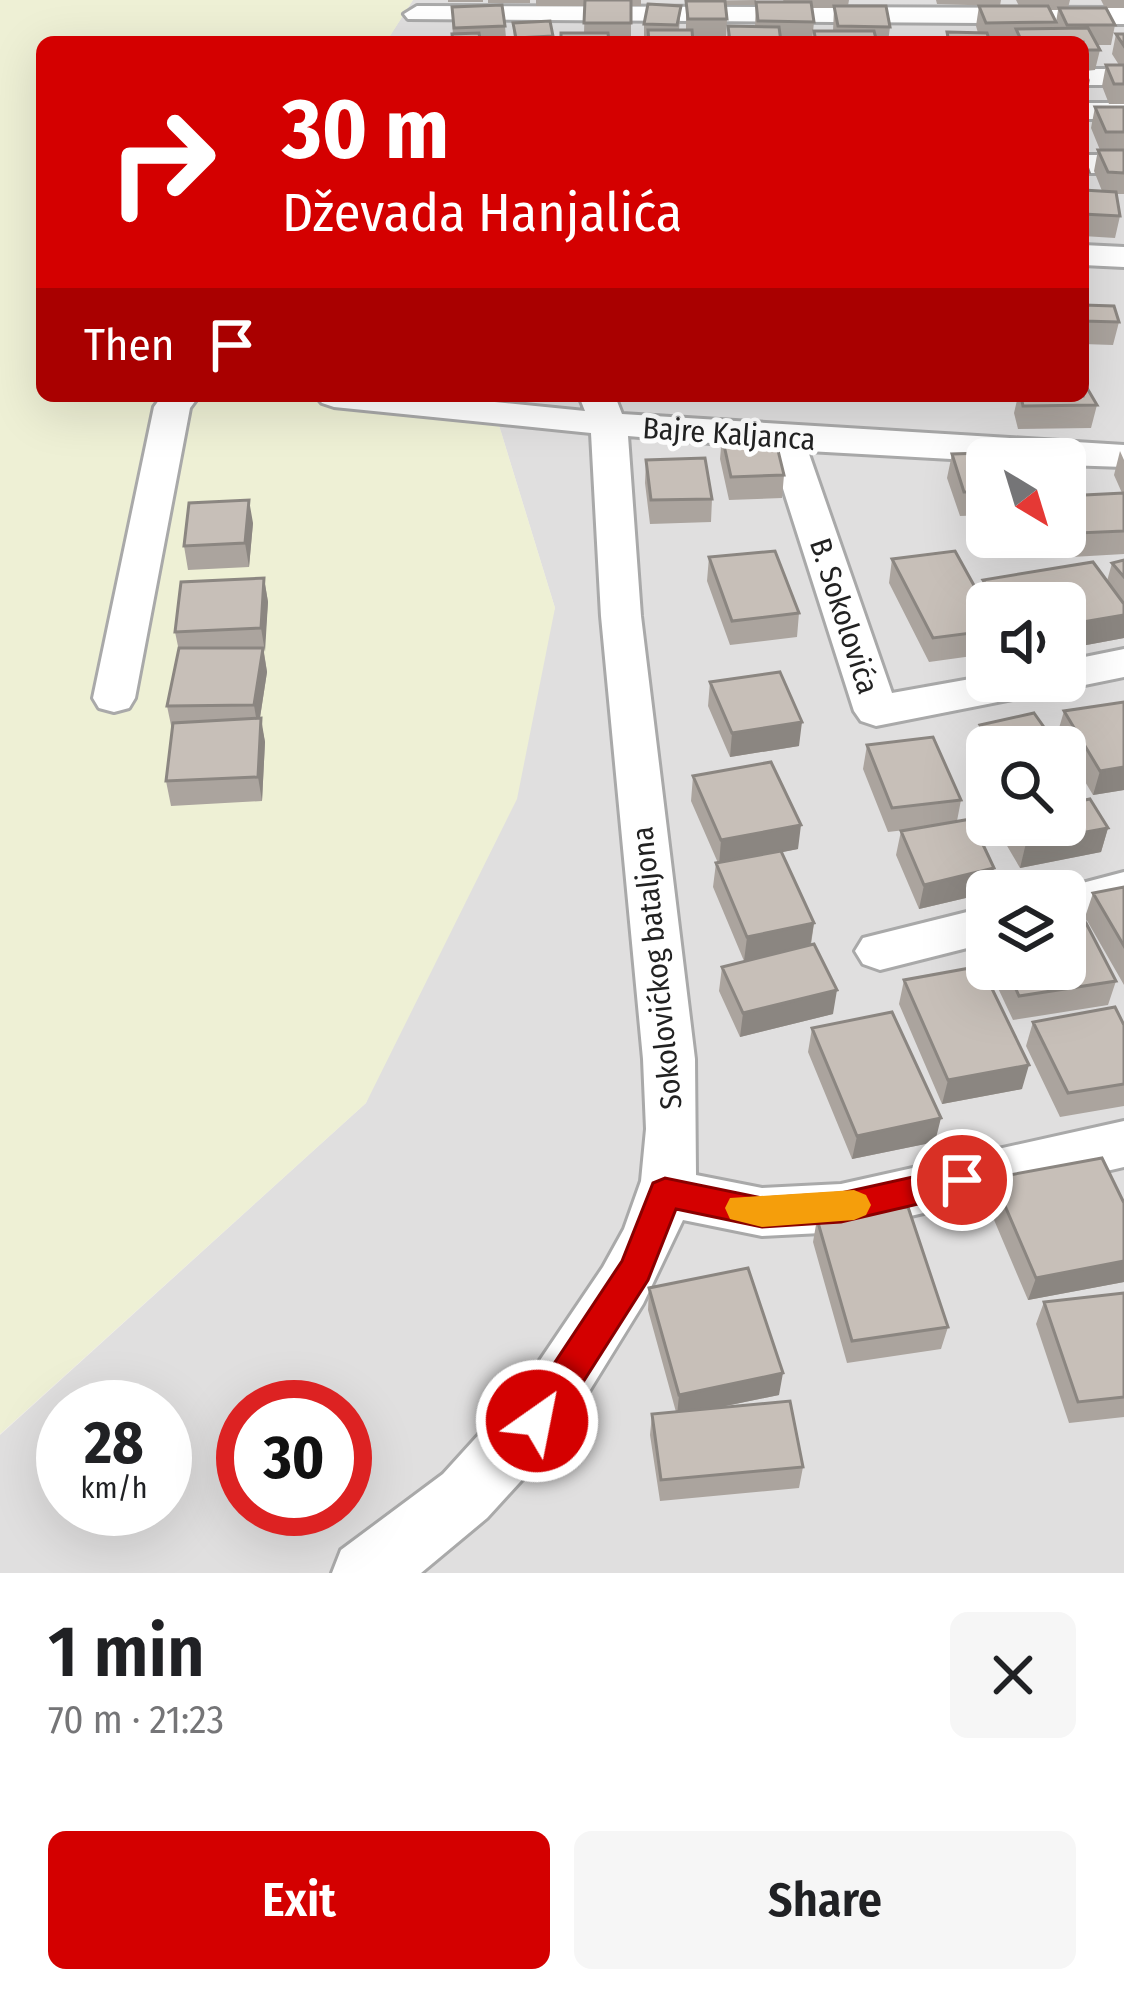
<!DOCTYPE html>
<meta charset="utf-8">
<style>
:root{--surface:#fff;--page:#f6f6f6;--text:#202124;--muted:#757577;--accent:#d40000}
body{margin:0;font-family:"Fira Sans Condensed",sans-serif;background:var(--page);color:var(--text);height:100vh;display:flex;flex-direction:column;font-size:45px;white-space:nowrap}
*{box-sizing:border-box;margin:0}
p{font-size:39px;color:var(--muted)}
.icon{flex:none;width:66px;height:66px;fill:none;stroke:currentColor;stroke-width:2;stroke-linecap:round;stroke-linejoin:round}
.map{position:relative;height:1573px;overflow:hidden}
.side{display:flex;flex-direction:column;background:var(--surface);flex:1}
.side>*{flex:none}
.guide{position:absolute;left:36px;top:36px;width:1053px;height:366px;border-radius:18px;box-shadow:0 12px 48px #0002;background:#d40000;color:#fff;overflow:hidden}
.needle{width:78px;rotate:142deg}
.tools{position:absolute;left:966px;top:438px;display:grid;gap:24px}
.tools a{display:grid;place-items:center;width:120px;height:120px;border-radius:18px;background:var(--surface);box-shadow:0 12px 48px #0002;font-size:60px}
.speed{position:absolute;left:36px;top:1380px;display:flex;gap:24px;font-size:60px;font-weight:700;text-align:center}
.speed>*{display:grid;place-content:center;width:156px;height:156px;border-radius:50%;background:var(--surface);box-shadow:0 12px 48px #0002;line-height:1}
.speed small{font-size:30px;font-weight:400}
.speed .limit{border:18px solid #d22;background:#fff;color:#111}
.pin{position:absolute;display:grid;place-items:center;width:102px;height:102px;color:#fff;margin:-51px;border:6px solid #fff;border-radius:50%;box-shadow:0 3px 12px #0007}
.me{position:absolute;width:132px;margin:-66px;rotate:33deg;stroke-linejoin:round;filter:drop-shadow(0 0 9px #0008)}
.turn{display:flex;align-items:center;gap:42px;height:252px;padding:0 48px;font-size:54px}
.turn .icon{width:156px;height:156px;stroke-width:2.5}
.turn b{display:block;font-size:84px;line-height:102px}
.then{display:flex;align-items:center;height:114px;padding:0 48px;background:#0003;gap:24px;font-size:45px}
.round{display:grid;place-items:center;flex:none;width:126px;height:126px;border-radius:18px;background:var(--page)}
.head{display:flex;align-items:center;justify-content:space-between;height:204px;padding:0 48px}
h1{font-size:72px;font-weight:600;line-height:90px}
.action{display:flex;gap:24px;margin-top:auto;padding:24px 48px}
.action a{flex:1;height:138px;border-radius:18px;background:var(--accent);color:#fff;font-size:48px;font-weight:600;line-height:138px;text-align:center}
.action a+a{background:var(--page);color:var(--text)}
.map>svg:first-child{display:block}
.residential{fill:#e0dfdf;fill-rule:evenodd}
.farmland{fill:#eef0d5}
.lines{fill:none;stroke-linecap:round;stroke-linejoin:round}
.street-casing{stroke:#a9a9a9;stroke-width:6}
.street{fill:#fff;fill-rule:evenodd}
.wall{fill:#aba49e;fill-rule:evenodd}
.shaded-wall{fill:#8b8681}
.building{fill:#c7bfb8;stroke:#8b8681;stroke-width:3}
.route{fill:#d40000;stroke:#8a0000;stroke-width:3}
.slow{fill:#f59e0b}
.labels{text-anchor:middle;stroke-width:10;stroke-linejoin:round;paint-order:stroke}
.street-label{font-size:30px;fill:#222;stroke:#fff}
</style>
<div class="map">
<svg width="1124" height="1573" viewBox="0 0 1124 1573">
<rect width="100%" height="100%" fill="#f2efe9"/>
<path class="residential" d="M413,0h711v1573h-1124v-138l366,-332 189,-495 -65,-212h593v-354h-691l-3,-5zM987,459h78v78h-78zM987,603h78v78h-78zM987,747h78v78h-78zM987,891h78v78h-78zM63,1407h102v102h-102zM243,1407h102v102h-102z"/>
<path class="farmland" d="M0,0h413l-23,36 2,6h-350v354h448l65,212 -38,191 -151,304 -366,331z"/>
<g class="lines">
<g class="street-casing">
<path id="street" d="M417,6l707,2v16l-716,-5 -4,-5z
M1083,69h41v16h-41z
M1083,103h41v16h-41z
M1083,155h41v18h-41z
M1083,245l41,2v20l-41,-2z
M162,396h37l-9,12 -55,290 -6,10 -15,4 -15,-4 -6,-10 61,-291z
M316,396h118l151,15 -6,-15h36l7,18 502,31v22l-59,-2v-6l-78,2 -179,-10 84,242 95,-17v5h78v-20l59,-12v28l-59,12 -13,-4 -19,10 -157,31 -15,-5 -7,-10 -84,-263 -142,-12 13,180 54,443 1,116 66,13 79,-4 283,-63v46l-283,65 -79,4 -79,-16 -40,84 -55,89 -48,67 -53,58 -66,55h-89l9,-23 102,-76 79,-87 81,-120 21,-38 17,-48 5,-52 -3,-70 -42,-443 -10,-183 -257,-26 -12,-4z
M1124,872v36l-59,15v-32h-13z
M987,907v36l-107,27 -17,-6 -8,-13 8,-13z"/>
</g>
<use href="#street" class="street"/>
</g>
<path class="wall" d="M448,0h35v2h-35z
M488,0h42v3h-42z
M536,0h49v6h-49z
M585,0h56v6h-10v36h-70l23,-9z
M756,0l-1,5h-29l1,14 -1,20h-33v3h-49v-18l37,-18 -2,24h7v-29z
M783,0h66l-1,6 42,21 -2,15h-75l1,-11h19l1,-23h-22l2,14 -2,20h-85l1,-16 27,1 1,-25h28z
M936,0h65l-1,6 -63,-2z
M1016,0h54l-2,8h37l-4,-8h23v8h-18l9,17 -4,20h-14l3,5 -5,20 -10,1 5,9 -5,21h-2v-59h-138l2,-10 31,1 -2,-7 3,-20h40zM1050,10h8l-3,18 1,-6z
M452,7l53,19 1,12 -53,4z
M513,23l40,13v6h-39z
M1116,34h8v70h-15l-7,-18 4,-21h13l-7,-11z
M1095,107h29v87h-8l4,22 -5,22 -32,-2v-81l6,17 -4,18 17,1 -8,-20 4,-21h2l-9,-22z
M1083,305l36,17 -6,23 -30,-1z
M1018,396h65l14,9 -6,23 -73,1 -4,-16z
M722,436l62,39 -2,23 -53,2 -9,-41z
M1120,451l4,9v94l-52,3 -9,-20h2v-41l57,-3 -8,-18z
M952,454l35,5v56l-27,1 -13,-38z
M646,460l66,39 -1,23 -61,2 -5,-41z
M253,523l-4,44 -61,3 -4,-24z
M709,557l90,56 -2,24 -67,8 -23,-64z
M892,559l88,37 3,-16 124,1 5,-18 12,-3v78l-59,11v-46h-78v51l-58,8 -40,-79z
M264,578l4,24 -4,50 3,20 -7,46 5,24 -3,59 -91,5 -5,-25 6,-51 -5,-24 12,-55 -4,-19z
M710,682l89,64 -69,11 -22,-51z
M1124,702v88l-31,5 -36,-60 7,-24z
M980,725l78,22h-71v21l-12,-19z
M867,745l94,55 -4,21 30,72 -68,16 -23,-54 5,-24 4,-1 -17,2 -25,-63z
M693,776l105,73 -16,3 32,71 -3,22 22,69 -93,23 -21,-46 3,-24 22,-6 -31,-74 3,-24h2l-27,-62z
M1007,825h58l43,3 -7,24 -81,16 -17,-29z
M1124,887v98l-39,-68 8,-24z
M989,969h76l51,12 -8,24 -95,15z
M904,980l118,109 -80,15 -43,-100z
M1033,1022l91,3v81l-64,11 -34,-71z
M812,1028l123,114 -83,17 -44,-107z
M993,1178l131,25v79l-96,18 -42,-99z
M817,1219l131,108 -7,22 -94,14 -34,-121z
M649,1288l130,107 -63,13 87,59 -4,21 -139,13 -10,-66 2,-21 24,-2 -28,-102z
M1124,1293v124l-55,6 -33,-99 8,-22z"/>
<path class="shaded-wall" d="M249,500l4,23 -4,44 -4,-24z
M264,578l4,24 -3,50 -4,-24z
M1124,615v23l-59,11v-24z
M263,648l4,24 -9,58 -4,-25z
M261,718l4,24 -3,59 -4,-24z
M802,722l-3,24 -69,11 2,-24z
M1124,767v23l-31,5 7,-24z
M801,825l-3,24 -79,16 2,-25z
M1108,828l-7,24 -81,16 6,-25z
M994,868l-7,25 -68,16 5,-24z
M814,923l-4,24 -66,14 3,-24z
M837,990l-4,24 -93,23 3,-24z
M1029,1065l-7,24 -80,15 6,-24z
M941,1118l-6,24 -83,17 5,-23z
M1124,1261v21l-96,18 8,-22z
M783,1373l-4,22 -102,21 2,-21z"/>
<path class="building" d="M585,0h46v23h-47z
M686,1h39l2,18h-39z
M756,2h55l3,20 -56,-1z
M648,4l33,2 -4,19 -33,-1z
M502,5l3,21 -51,2 -2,-21z
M834,6h52l4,21 -52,-1z
M979,6h69l8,16 -70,1z
M1059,8h47l9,17h-48z
M550,21l3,15 -37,2 -3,-15z
M728,26l51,1 2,15h-51z
M1088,28l12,22h-17v-8h-61l-6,-13z
M648,30h44l1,12h-44z
M814,31h60l3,11h-61z
M947,32l40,1 3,9h-41z
M479,33l1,6 29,-1v4h-56l-1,-8z
M561,33h47l1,9h-48z
M1116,34h8v12z
M1106,65h18v19h-10z
M1095,107h29v25h-18z
M1098,150h26v23l-16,-1z
M1083,155l6,17h-6z
M1083,190l33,2 4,24 -37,-2z
M1083,305l31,1 5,16 -36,-1z
M1083,388h4l10,17 -74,1 -2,-10h62z
M774,434l10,41 -53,2 -9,-41z
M1020,452l3,7h-36v33h-23l-12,-38z
M705,458l7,41 -61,1 -5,-40z
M1124,493v38l-46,2 -13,-28v-9z
M249,500l-4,43 -61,3 5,-43z
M775,551l24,62 -67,8 -23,-64z
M955,551l32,58v22l-54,7 -41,-79z
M1124,560v17l-12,-14z
M1093,562l31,42v11l-59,10v-22h-67l-15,-23z
M264,578l-3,50 -86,4 6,-50z
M179,648h84l-9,57 -87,1z
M780,672l22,50 -70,11 -22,-51z
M1124,702v65l-24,4 -36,-60z
M1034,713l24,34h-63l-15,-22z
M261,718l-3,59 -92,4 7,-58z
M933,737l28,63 -69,8 -25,-63z
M771,762l30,63 -80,15 -28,-64z
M1090,799l18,29 -82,15 -11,-18h50v-21z
M971,819l23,49 -70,17 -23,-54z
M781,851l33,72 -67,14 -31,-74z
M1124,887v59l-31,-53z
M1086,923l30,58 -97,15 -12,-27h58v-43z
M814,944l23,46 -94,23 -21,-46z
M981,966l48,99 -81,15 -44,-100z
M1115,1007l9,18v59l-56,9 -35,-71z
M892,1012l49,106 -84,18 -45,-108z
M1102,1158l22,45v58l-88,17 -43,-100z
M908,1207l40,120 -96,14 -35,-122z
M748,1268l35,105 -104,22 -30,-107z
M1124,1293v104l-46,5 -34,-100z
M790,1401l13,66 -142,13 -9,-66z"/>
<path class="route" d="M962,1166l12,4 5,10 -5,11 -133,31 -79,5 -86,-18 -28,71 -98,154 -13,5 -13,-5 -5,-13 5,-12 98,-148 31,-78 12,-5 97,20 79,-5z"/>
<path class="slow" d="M854,1190l12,5 5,10 -5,10 -12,5 -92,7 -32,-8 -5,-11 5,-10z"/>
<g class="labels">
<g class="street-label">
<text transform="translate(729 434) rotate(4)" y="10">Bajre Kaljanca</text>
<text transform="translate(844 616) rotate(72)" y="10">B. Sokolovića</text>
<text transform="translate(657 968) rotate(-96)" y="10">Sokolovićkog bataljona</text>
</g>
</g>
</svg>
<div class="tools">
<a><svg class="needle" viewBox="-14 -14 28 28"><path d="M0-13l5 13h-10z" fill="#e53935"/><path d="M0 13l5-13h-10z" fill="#757577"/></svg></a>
<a><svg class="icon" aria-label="sound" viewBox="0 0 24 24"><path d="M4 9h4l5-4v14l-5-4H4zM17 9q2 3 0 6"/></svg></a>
<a><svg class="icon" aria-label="search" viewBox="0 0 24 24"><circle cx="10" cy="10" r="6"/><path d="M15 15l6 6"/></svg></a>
<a><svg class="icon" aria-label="layers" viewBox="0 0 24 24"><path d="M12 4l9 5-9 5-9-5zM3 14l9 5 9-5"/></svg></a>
</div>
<div class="speed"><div>28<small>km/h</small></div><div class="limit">30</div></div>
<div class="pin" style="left:962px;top:1180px;background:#d93025"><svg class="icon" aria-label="arrive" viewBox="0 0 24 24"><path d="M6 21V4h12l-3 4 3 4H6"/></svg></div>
<svg class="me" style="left:537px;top:1421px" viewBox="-20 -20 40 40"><circle r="17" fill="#d40000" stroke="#fff" stroke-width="3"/><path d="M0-11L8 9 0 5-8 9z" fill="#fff"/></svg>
<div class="guide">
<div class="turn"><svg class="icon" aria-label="right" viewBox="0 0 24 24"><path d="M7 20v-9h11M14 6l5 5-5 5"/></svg><div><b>30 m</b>Dževada Hanjalića</div></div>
<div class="then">Then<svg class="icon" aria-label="arrive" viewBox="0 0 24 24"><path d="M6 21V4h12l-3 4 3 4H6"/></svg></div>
</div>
</div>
<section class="side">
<div class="head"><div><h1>1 min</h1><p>70 m · 21:23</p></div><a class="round"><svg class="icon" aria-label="close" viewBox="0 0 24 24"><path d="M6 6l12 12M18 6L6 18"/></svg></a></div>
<div class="action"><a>Exit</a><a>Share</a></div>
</section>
